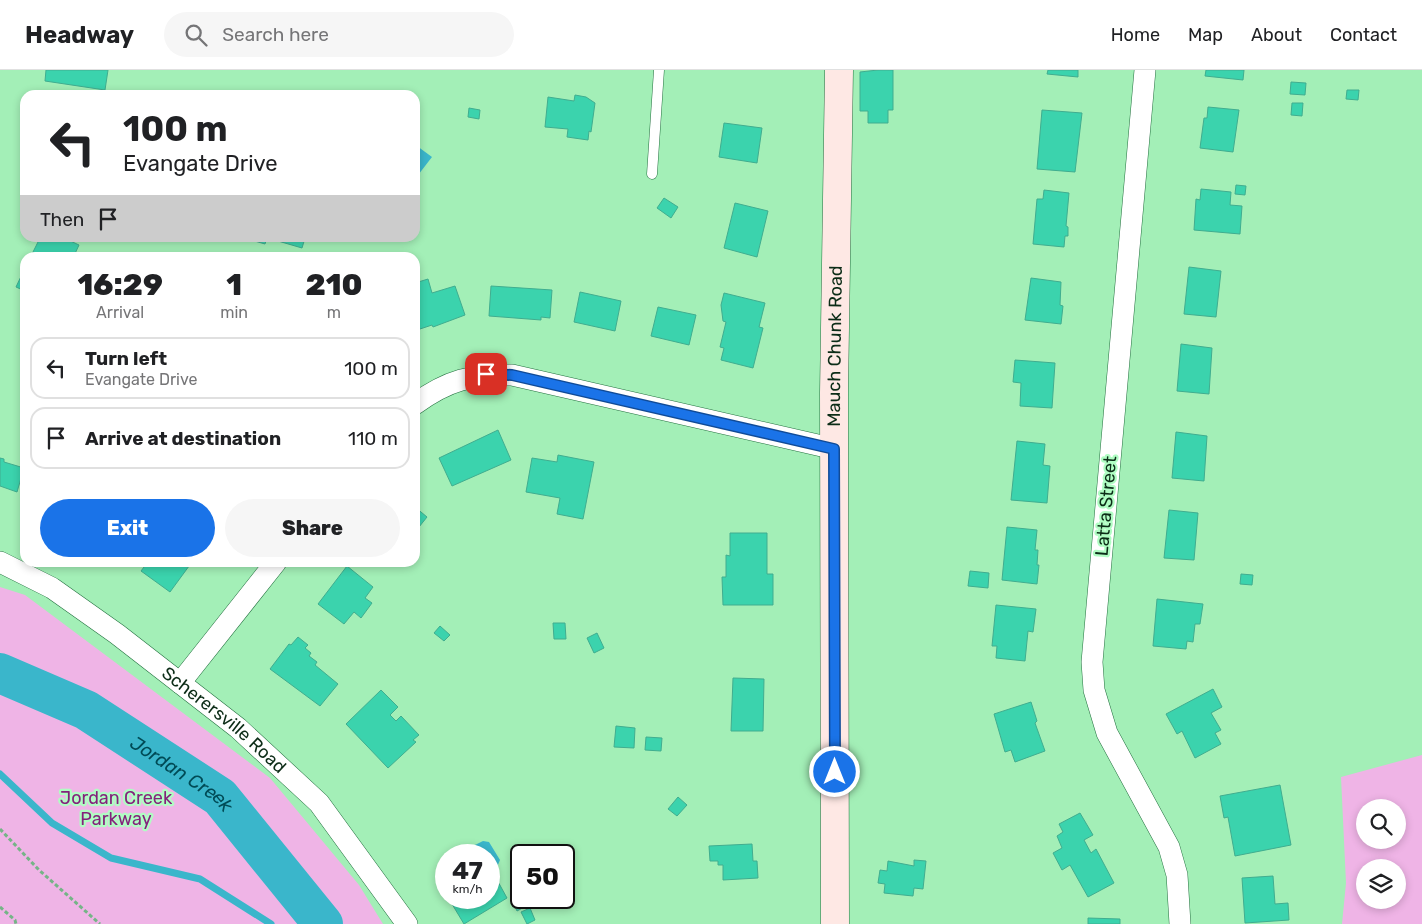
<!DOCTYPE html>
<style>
:root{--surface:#fff;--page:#f6f6f6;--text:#202124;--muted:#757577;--line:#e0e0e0;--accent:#1a73e8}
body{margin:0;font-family:Rubik,sans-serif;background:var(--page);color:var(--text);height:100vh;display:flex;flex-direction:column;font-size:19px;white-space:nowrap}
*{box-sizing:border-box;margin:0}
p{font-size:16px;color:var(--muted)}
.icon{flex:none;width:28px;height:28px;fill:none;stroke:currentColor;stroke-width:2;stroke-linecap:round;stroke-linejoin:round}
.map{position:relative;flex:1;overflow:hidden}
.side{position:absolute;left:20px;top:182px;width:400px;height:315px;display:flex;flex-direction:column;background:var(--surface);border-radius:15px;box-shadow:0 2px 8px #0003}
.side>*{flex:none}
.hud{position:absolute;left:20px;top:20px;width:400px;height:152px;border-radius:15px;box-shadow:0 2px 8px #0003;background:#fff;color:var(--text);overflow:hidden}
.tools{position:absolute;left:1356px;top:729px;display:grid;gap:10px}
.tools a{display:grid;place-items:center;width:50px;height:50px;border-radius:50%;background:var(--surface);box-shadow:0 2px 8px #0003;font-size:25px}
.speed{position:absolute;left:435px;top:774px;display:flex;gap:10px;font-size:25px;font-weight:700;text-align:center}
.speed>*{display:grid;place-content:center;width:65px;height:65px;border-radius:50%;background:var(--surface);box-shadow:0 2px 8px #0003;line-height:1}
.speed small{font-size:12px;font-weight:400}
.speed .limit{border:2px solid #111;border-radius:8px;background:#fff;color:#111}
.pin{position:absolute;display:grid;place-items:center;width:42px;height:42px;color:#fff;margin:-21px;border-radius:10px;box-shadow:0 2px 8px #0006}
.me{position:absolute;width:55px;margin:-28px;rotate:0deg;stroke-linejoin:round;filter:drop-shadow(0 0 4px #0008)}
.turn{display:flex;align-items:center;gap:18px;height:105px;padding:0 20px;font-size:22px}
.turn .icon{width:65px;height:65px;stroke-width:2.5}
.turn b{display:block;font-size:35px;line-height:42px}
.then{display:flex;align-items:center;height:48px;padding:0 20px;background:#0003;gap:10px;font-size:19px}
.eta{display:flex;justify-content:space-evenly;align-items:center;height:85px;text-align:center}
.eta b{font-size:30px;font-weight:800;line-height:35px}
.cta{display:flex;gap:10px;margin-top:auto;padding:10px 20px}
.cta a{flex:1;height:58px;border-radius:30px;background:var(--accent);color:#fff;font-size:20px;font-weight:800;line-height:58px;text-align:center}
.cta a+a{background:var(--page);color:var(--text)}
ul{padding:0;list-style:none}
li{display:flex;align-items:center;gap:15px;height:62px;margin:0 10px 8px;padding:0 10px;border:2px solid var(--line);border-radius:15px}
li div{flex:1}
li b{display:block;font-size:19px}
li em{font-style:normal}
header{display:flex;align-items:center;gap:30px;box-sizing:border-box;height:70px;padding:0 25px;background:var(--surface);border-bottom:1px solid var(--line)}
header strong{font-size:24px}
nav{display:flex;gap:28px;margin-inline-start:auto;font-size:18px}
.search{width:350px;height:45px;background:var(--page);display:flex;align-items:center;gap:12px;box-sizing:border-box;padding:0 18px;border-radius:28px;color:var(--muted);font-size:19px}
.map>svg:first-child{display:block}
.green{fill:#efb4e6;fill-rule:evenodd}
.water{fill:#3ab6cb}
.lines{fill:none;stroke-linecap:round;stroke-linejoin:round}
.stream{stroke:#3ab6cb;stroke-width:7}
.river{stroke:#3ab6cb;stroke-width:40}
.building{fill:#3bd3ad;stroke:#40ad8f}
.lane-casing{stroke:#23703f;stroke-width:11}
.street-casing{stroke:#23703f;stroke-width:22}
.secondary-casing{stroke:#23703f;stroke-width:29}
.path{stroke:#75b487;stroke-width:3;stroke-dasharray:4 2.5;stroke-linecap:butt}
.lane{stroke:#fff;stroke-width:10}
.street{stroke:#fff;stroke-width:21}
.secondary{stroke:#fee8e4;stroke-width:28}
.route-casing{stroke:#114b97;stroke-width:12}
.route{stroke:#1a73e8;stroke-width:9}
.labels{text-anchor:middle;stroke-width:4.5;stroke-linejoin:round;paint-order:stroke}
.street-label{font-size:18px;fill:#0c2c17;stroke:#b0fdc3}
.park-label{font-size:18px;fill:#83227b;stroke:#b0fdc3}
.water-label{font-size:19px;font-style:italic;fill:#004b56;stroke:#b0fdc3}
</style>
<header>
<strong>Headway</strong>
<div class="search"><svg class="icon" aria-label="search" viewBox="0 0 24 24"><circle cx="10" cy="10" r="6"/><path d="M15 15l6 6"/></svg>Search here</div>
<nav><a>Home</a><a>Map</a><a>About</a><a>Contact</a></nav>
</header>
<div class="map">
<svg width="1422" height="854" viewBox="0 0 1422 854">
<rect width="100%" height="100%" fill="#a3efb7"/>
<path class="green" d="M0,517l25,8 245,183 89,107 24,39h-383z
M1422,685v169h-80l4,-41 -5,-106zM1365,738h33v32h-33zM1365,798h33v32h-33z"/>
<path class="water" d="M417,76l15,11 -17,22v-30z
M483,771l6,1 11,18 -3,7 2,3 -5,3 -5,-3v-15h-12l-3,-4 1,-6z"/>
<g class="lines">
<path class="stream" d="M0,704l52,49 59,35 89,21 71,45"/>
<path class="river" id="s1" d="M0,603l86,37 134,87 103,127"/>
</g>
<path class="building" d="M46,0h62l-3,20 -60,-9z
M878,0h15v40h-5v13h-20v-12h-8v-39z
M1048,0h30v7l-31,-3z
M1206,0h38l-1,10 -38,-4z
M1291,12l15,1 -1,12 -15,-1z
M1347,20h12l-1,10 -12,-1z
M575,25l11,2 9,6 -4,29 -2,-1 -1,9 -21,-3 1,-8 -23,-2 3,-30 26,4z
M1292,33h11l-1,13 -11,-1z
M1208,37l31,3 -6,42 -33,-4 4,-30h3z
M469,38l11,2 -1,9 -11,-2z
M1042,40l40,3 -7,59 -38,-3z
M724,53l38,5 -5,35 -38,-6z
M1236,115l10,1 -1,9 -10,-1z
M1201,119l30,3 -1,13 12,1 -2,28 -46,-4 2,-31 4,1z
M1044,120l25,3 -3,33 2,1v9h-3l-1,11 -31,-3 4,-45h6z
M664,128l14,9 -7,11 -14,-10z
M735,133l33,8 -11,46 -33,-9z
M40,168h24l15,7 -6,13h-43z
M244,168h23l-2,6z
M279,168h35l-1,2 -8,-2 -3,10 -24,-7z
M1189,197l32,4 -5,46 -32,-3z
M25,198v23l-9,-4z
M1031,208l30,4 -1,23 3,1 -2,18 -36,-4z
M428,209l4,14 23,-7 10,29 -32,12 -1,-2 -15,5 -2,-8v-39z
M491,216l61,4 -2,28 -9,-1v3l-52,-4z
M580,222l41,9 -6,30 -41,-9z
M724,223l41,10 -6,24 4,1 -10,40 -32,-8 3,-12 -4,-1 6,-25 -3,-1 -2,-16z
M658,237l38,8 -7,30 -38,-9z
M1181,274l31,4 -3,46 -32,-3z
M1015,290l40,3 -3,45 -32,-2 1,-23 -8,-1z
M498,360l13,30 -59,26 -13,-28z
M1176,362l31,4 -3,45 -32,-3z
M1017,371l28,3 -2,21 7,1 -3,37 -36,-3z
M558,385l36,7 -11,57 -26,-5 3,-16 -34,-6 6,-34 25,4z
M0,388l4,1v3l20,6 -7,24 -17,-6z
M415,437l12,10 -12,15z
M1169,440l29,3 -4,47 -30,-2z
M1007,457l30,3 -2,20h3l-1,15h2l-2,19 -35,-4z
M730,463h37v41h6v31h-50l-1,-28h4v-22l4,1z
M139,492h53l-22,30 -29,-21 3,-4z
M347,496l26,21 -8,11 7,5 -11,15 -7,-6 -10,12 -26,-20z
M970,501l19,2 -1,15 -20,-2z
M1241,504l12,1 -1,10 -12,-1z
M1157,529l46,5 -3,20h-5l-2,18 -6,-1 -1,8 -33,-3z
M996,535l40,4 -3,23 -5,-1 -3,30 -29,-3 1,-12h-5z
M553,553h12l1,16h-12z
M440,556l10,9 -6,6 -10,-8z
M597,563l7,15 -10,5 -7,-15z
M298,567l10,8 -3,3 6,5 -2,3 8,6 -2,3 23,19 -18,22 -50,-37 19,-25 2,1z
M733,608l31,1 -1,52h-32z
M1213,619l9,18 -11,6 10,17 -6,3 6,11 -26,14 -13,-27 -5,3 -11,-20z
M381,620l17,17 -8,8 6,6 5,-5 18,19 -6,5 3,2 -28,26 -42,-44z
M1031,632l6,19 -2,2 10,28 -30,11 -4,-12 -6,2 -11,-38z
M616,656l19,2 -1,20 -20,-1z
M646,667l16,1 -1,13 -16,-1z
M1280,715l11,60 -56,11 -7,-39 -4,1 -4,-22z
M678,727l9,8 -10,11 -9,-7z
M1080,743l13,22 -9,5 7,13 5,-4 18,34 -26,14 -18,-32 -8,5 -9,-17 9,-5 -5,-12 6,-4 -4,-8z
M752,774l1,17h4l1,17 -35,2v-15h-5v-4h-8l-1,-15z
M914,790l12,1 -3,28 -9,-1 -1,8 -29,-3 1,-9 -7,-1 2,-13 7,1 1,-10 26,5z
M1273,806l2,28 13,-1 1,17 -44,3 -3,-45z
M496,808l11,20 -43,26 -12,-20 2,-1 -3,-5h38v-16z
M521,823v5h3l4,7 -11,6 -6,-13z
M530,838l5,12 -8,4 -6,-12z
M1088,848l32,1v5h-32z"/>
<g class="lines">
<g class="lane-casing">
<path id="lane" d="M652,104l7,-104"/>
</g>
<g class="street-casing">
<g id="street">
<path d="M1145,0l-53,592 2,28 13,43 62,114 8,28 3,49"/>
<path d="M415,334c33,-24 57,-30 97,-29l323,74"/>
<path id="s2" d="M0,492l52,26 65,46 121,94 81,75 88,121"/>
<path d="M180,613l96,-121"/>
</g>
</g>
<g class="secondary-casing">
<g id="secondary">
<path id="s3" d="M835,854l-1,-532 5,-322"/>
</g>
</g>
<path class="path" d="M0,759l39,41 61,54
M0,837l15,13 1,4"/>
<use href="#lane" class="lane"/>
<use href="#street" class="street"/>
<use href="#secondary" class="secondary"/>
</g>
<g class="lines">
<g class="route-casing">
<path id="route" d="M486,304l26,1 322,74 1,323"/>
</g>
<use href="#route" class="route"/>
</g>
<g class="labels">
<g class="street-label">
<text dy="6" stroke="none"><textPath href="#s3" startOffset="578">Mauch Chunk Road</textPath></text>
<text transform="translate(1106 436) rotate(-85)" y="6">Latta Street</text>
<text dy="6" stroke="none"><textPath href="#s2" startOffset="275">Scherersville Road</textPath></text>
</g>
<g class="park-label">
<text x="116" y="734">Jordan Creek<tspan x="116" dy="21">Parkway</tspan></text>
</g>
<g class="water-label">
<text dy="7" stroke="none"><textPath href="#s1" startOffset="209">Jordan Creek</textPath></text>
</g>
</g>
</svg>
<div class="tools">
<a><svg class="icon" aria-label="search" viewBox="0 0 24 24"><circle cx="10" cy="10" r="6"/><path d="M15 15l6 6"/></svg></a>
<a><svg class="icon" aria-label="layers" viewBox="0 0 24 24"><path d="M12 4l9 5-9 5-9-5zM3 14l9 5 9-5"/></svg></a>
</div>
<div class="speed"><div>47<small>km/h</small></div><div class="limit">50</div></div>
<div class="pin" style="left:486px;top:304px;background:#d93025"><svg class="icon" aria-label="arrive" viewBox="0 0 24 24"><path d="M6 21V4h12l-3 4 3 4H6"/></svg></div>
<svg class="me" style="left:835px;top:702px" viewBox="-20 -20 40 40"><circle r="17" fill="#1a73e8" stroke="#fff" stroke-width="3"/><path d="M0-11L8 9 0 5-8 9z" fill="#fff"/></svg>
<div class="hud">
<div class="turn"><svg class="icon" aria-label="left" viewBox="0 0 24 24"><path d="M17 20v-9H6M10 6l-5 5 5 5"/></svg><div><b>100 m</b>Evangate Drive</div></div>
<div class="then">Then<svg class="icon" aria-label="arrive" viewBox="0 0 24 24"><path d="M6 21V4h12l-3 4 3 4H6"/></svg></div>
</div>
<section class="side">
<div class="eta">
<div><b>16:29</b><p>Arrival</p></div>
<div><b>1</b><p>min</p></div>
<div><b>210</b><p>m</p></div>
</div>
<ul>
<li><svg class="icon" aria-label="left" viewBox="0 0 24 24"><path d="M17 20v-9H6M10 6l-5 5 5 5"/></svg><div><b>Turn left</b><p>Evangate Drive</p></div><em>100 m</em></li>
<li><svg class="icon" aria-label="arrive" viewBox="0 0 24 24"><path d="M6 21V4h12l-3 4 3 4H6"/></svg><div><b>Arrive at destination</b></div><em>110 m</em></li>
</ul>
<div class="cta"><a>Exit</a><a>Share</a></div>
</section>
</div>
